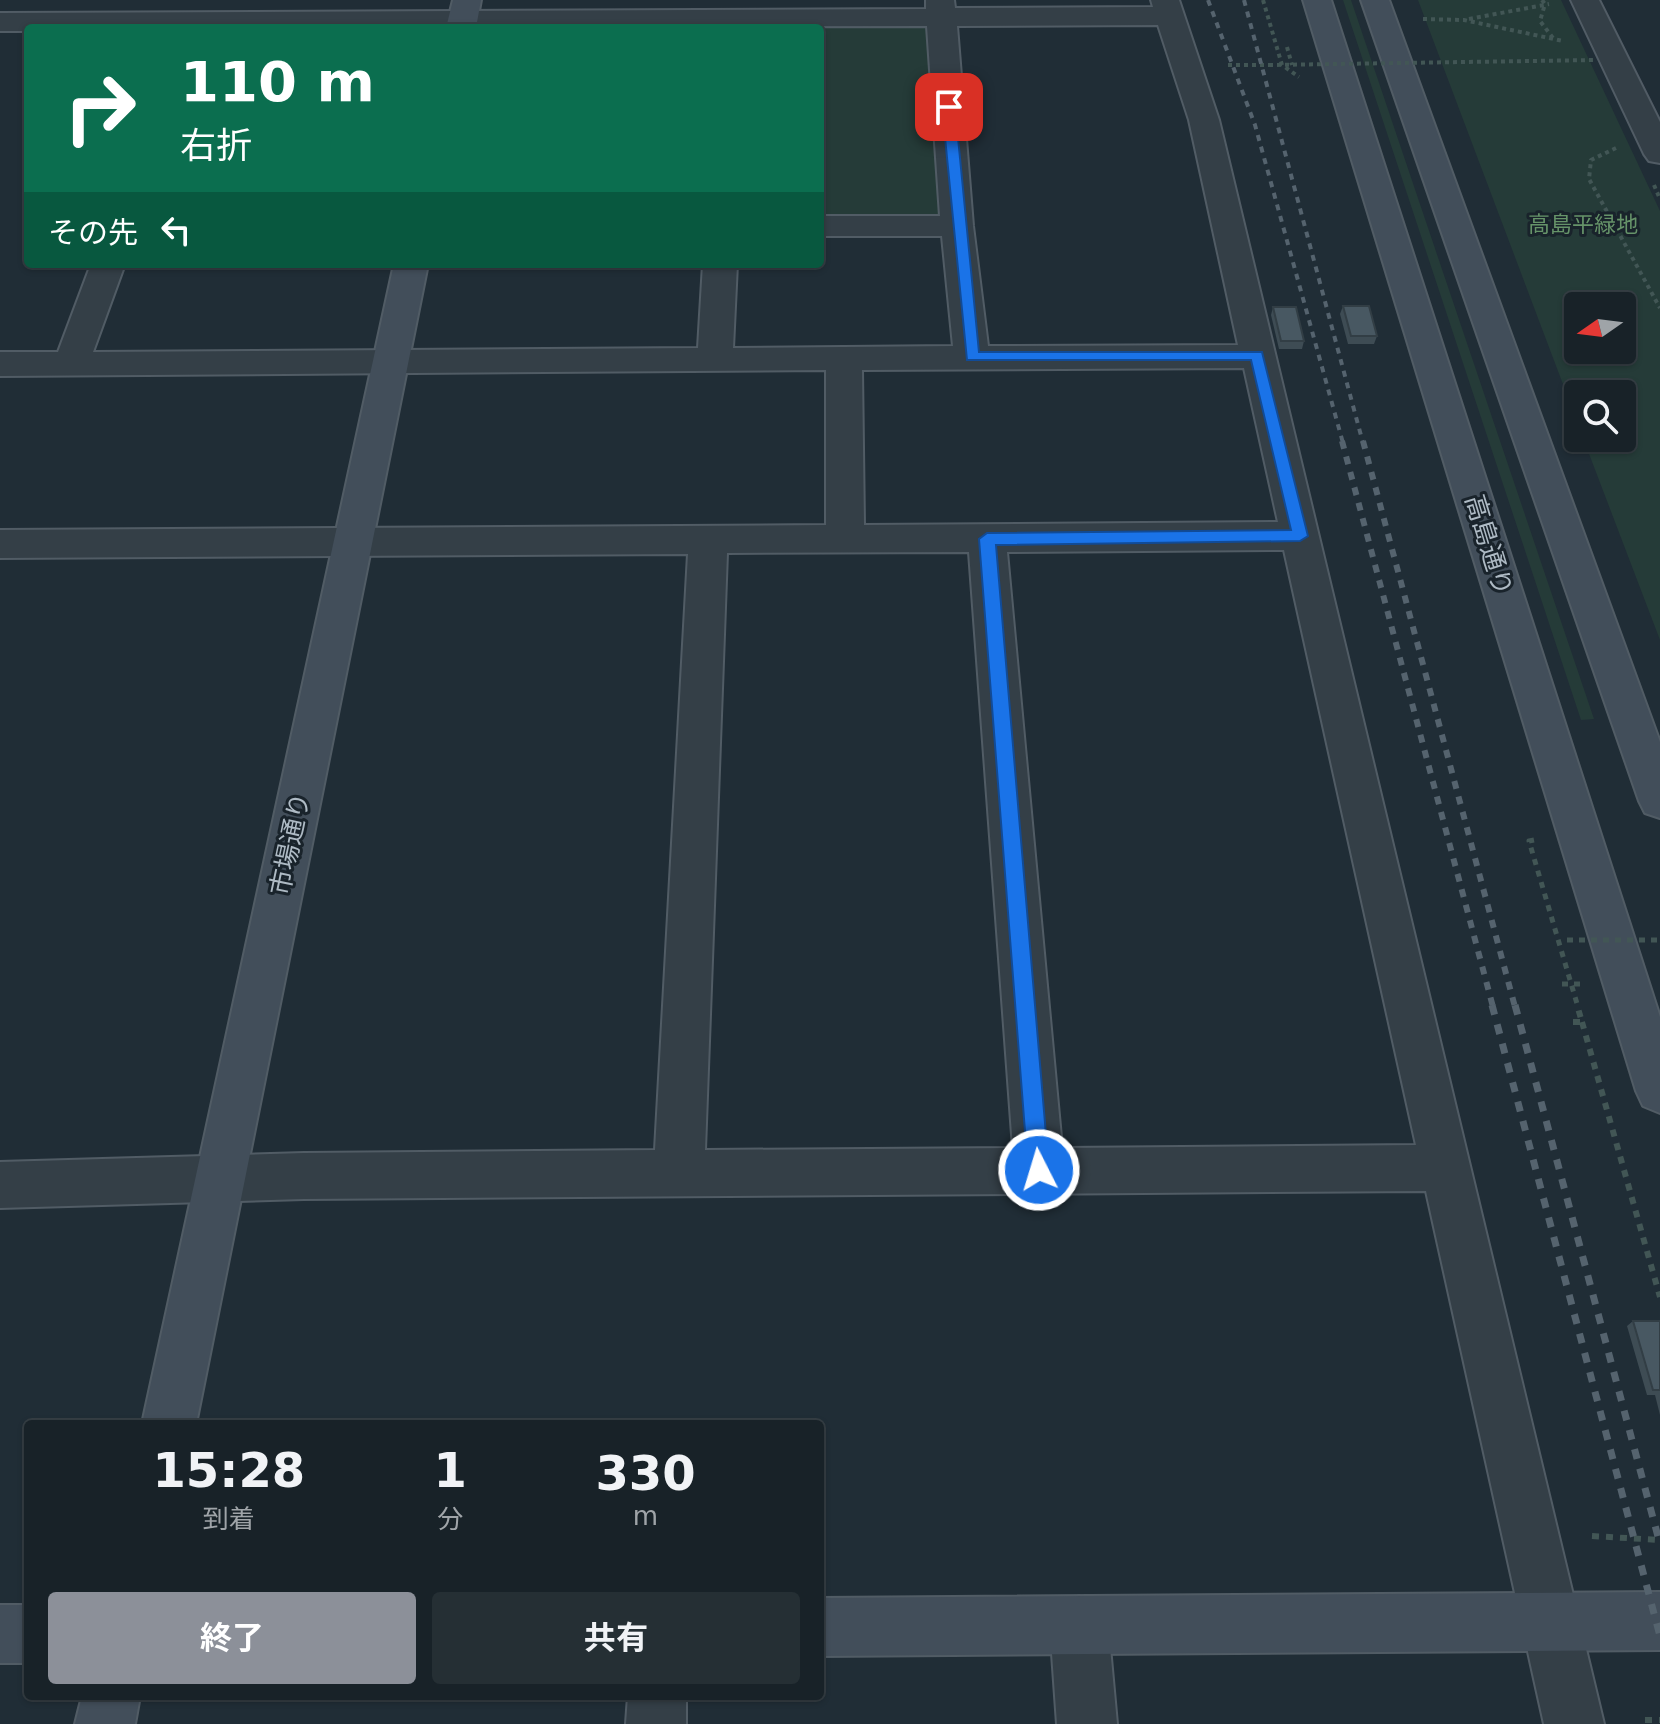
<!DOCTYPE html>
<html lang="ja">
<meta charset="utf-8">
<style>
:root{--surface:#182228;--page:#252f34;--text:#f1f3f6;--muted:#9fa4a8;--line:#363f45;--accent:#8c9099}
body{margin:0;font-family:"DejaVu Sans","Noto Sans JP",sans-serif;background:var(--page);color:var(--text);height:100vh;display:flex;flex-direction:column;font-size:30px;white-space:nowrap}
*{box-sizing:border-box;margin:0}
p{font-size:26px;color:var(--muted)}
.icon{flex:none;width:44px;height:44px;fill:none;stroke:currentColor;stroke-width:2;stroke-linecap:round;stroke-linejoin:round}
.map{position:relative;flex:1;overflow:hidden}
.details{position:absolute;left:24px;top:1420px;width:800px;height:280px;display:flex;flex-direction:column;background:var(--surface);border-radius:8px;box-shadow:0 2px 6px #0004,0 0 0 2px var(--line)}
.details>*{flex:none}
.banner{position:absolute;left:24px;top:24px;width:800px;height:244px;border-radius:8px;box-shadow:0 2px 6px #0004,0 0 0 2px var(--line);background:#0b6e4f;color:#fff;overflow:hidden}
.needle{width:52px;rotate:256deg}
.fabs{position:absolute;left:1564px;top:292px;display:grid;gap:16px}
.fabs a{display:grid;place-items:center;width:72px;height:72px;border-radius:8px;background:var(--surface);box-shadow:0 2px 6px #0004,0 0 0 2px var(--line);font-size:40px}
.pin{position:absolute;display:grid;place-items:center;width:68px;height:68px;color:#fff;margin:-34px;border-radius:16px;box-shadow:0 4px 12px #0006}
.me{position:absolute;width:88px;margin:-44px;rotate:355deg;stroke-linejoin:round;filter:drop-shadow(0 0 6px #0008)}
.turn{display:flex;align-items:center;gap:28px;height:168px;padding:0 24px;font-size:36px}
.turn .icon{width:104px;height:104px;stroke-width:2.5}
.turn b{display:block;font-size:56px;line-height:68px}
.then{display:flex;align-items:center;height:76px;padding:0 24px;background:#0003;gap:16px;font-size:30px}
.eta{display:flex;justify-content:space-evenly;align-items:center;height:136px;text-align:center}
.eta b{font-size:48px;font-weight:700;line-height:56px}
.action{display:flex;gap:16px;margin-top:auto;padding:16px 24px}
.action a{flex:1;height:92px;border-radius:8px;background:var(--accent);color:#fff;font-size:32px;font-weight:700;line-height:92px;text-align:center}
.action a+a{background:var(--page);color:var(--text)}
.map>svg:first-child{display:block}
.green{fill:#253b38;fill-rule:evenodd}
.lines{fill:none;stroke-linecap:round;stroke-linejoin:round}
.street-casing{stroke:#515c65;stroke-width:4}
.secondary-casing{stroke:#515c65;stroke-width:4}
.path-far2{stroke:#425655;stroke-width:4;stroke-dasharray:4 4;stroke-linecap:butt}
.path-far1{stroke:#425655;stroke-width:5;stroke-dasharray:6 6;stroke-linecap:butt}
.path{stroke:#425655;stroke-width:6;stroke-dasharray:7 7;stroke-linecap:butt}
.street{fill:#343f47;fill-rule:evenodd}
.secondary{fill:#424e5a;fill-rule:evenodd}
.rail-far2{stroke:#55636e;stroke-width:4;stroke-dasharray:6 6;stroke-linecap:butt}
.rail-far1{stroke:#55636e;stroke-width:6;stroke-dasharray:8 8;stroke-linecap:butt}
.rail{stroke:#55636e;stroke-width:7;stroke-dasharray:10 10;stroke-linecap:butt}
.path-bridge-far1{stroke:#425655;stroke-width:4;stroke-dasharray:4 4;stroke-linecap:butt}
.path-bridge{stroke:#425655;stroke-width:5;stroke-dasharray:6 6;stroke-linecap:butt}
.wall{fill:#3e4c54}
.building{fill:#485862;stroke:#323e45;stroke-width:2}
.route{fill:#1a73e8;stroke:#114b97;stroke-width:2}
.labels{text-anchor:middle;stroke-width:6;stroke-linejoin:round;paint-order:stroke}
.far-park-label{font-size:22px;fill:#669369;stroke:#19232b}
.street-label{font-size:26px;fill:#aebac4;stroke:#19232b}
</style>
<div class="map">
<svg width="1660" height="1724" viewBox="0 0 1660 1724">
<rect width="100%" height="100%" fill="#202d36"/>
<path class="green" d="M1343,0h8l243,719 -13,1z
M1418,0h143l99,211v429l-77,-202h39v-44h-44v30zM1622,306v44h-44v-44z
M918,25l11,5 14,181 -12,8h-111v-191h-71z"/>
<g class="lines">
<g class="street-casing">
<path id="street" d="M926,0h28l1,8 198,-1 -2,-7h28l40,120 385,1604h-60l-118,-533 -1122,8 -304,9v-46l304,-9 351,-3 33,-596 -688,4v-28l826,-5v-155l-826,6v-24h58l33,-88h34l-32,88 605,-4 5,-84h34l-4,84 220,-2 -11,-110h-122v-20h120l-13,-190 -899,2v3h-28v-18l926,-4zM1158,25l31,95 49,225 -250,1 -15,-120 -16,-200zM1244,368l34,154 -414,3 -2,-155zM1284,550l132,595 -354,3 -55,-596zM969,552l44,596 -308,2 22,-597z
M1571,0h28l61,122v41l-11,-2 -5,-7z
M1079,1596l20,9 9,20 9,99h-60l-7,-99 9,-20z
M628,1696h58v28h-60z"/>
</g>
<g class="secondary-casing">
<path id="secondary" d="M453,0h28l-5,28h-30z
M1303,0h28l329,1017v96l-17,-7 -7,-15z
M1361,0h28l271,742v76l-15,-5 -6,-12z
M394,264h34l-232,1160h-54z
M1660,1592v58l-840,6v-58z
M0,1605h28v58h-28z
M82,1696h58l-5,28h-60z"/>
</g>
<path class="path-far2" d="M1263,0l19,65 17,12
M1542,0l3,4 -5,17 13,17
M1423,19l41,1 99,21
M1469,19l80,-15
M1287,47l5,18
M1228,65h41
M1616,148l-25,12 -2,19 71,129
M1654,185l6,14"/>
<path class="path-far1" d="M1534,840l-5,1 49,166"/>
<path class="path" d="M1573,1022h9l-5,-17
M1582,1022l78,275
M1592,1536l68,4
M1645,1720h15"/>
<use href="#street" class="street"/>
<use href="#secondary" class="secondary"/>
<path class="rail-far2" d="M1208,0l47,125 88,318
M1244,0l119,443"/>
<path class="rail-far1" d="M1342,441l151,566
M1363,441l152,566"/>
<path class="rail" d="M1492,1005l168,631
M1515,1005l145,539"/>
<path class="path-bridge-far1" d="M1269,65l326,-5"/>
<path class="path-bridge" d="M1567,940h93
M1562,984h18"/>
</g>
<path class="wall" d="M1343,306l34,30 -3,8h-26l-8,-30z
M1273,307l31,34 -2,8h-23l-8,-34z
M1633,1321h27v94l-5,-20h-8l-20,-69z"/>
<path class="building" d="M1343,306h26l8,30h-26z
M1273,307h23l8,34h-23z
M1633,1321h27v69h-7z"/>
<path class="route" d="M949,103l6,4 24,245h283l46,184 -8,5 -304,4 53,625 -3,7 -7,3 -8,-3 -3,-7 -49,-631 8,-6 304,-3 -40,-170h-284l-25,-253z"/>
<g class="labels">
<g class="far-park-label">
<text x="1583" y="232">高島平緑地</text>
</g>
<g class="street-label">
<text transform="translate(1489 545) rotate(73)" y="9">高島通り</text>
<text transform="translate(290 844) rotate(-78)" y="9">市場通り</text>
</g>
</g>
</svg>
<div class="fabs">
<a><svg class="needle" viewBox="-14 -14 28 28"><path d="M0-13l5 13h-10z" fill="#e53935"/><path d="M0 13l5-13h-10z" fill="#9fa4a8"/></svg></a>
<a><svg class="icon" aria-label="search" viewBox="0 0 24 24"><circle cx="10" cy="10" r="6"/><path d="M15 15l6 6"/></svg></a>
</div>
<div class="pin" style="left:949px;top:107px;background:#d93025"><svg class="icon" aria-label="arrive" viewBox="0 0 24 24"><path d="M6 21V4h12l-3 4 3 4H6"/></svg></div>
<svg class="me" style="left:1039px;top:1170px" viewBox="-20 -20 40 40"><circle r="17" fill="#1a73e8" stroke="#fff" stroke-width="3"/><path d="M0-11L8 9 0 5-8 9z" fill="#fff"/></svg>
<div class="banner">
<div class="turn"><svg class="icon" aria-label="right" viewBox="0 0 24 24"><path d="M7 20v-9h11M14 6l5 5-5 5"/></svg><div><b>110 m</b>右折</div></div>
<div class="then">その先<svg class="icon" aria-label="left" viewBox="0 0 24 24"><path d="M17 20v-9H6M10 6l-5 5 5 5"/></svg></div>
</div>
<section class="details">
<div class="eta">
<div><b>15:28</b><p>到着</p></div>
<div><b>1</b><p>分</p></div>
<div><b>330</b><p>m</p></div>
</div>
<div class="action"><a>終了</a><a>共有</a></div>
</section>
</div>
